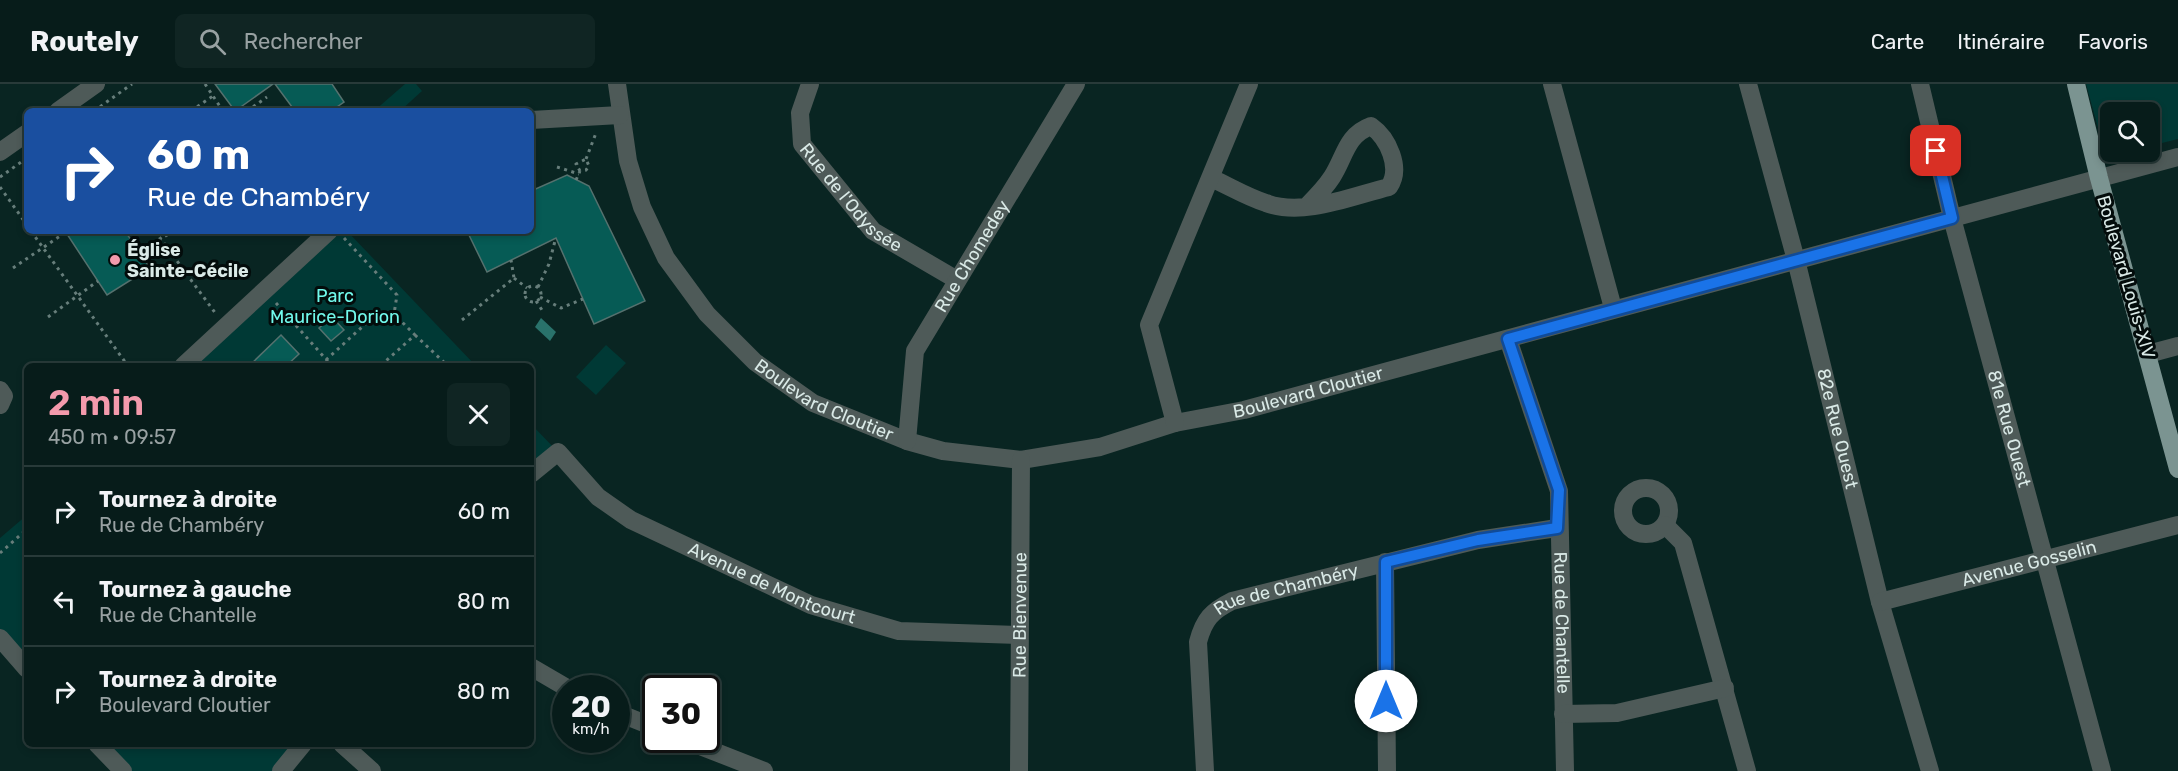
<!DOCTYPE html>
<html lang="fr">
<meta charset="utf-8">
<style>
:root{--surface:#071c1a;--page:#102523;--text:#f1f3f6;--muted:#98a1a2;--line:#283a39;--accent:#f39aac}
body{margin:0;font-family:Rubik,sans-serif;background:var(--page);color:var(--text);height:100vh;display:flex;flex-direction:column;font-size:22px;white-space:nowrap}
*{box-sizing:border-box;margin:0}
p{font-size:20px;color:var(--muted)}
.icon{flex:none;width:33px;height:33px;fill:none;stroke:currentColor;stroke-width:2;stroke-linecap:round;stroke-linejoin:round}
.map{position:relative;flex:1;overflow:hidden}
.side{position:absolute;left:24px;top:279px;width:510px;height:384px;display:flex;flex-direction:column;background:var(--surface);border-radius:9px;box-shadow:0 3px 9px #0003,0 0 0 2px var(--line)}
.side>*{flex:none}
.top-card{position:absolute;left:24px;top:24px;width:510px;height:126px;border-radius:9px;box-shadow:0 3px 9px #0003,0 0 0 2px var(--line);background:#1a4fa0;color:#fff;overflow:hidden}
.buttons{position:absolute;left:2100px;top:18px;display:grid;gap:12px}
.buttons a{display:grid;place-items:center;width:60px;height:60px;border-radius:9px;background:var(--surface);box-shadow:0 3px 9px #0003,0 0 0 2px var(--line);font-size:30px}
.speed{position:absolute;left:552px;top:591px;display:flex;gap:12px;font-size:30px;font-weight:700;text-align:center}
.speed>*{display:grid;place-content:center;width:78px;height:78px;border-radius:50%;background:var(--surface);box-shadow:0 3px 9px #0003,0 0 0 2px var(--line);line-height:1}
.speed small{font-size:15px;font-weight:400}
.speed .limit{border:3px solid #111;border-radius:9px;background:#fff;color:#111}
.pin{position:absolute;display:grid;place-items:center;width:51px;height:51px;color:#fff;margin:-26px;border-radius:12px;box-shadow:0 3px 9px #0006}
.me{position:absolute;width:66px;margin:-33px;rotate:0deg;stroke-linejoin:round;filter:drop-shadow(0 0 4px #0008)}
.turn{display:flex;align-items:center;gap:21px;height:126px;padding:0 24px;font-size:27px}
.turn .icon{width:78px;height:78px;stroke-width:2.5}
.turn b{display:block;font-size:42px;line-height:51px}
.round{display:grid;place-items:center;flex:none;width:63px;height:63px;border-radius:9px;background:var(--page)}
.summary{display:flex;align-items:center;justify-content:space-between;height:102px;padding:0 24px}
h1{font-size:36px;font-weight:600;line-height:45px;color:var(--accent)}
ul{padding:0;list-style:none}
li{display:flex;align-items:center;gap:18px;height:90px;padding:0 24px;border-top:2px solid var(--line)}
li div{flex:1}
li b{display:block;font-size:22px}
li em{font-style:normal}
header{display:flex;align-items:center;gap:36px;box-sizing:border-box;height:84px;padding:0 30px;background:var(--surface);border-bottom:2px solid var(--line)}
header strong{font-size:28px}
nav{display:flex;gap:33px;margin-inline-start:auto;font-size:21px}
.search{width:420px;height:54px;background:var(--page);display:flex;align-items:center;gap:15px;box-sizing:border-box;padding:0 21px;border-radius:9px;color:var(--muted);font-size:22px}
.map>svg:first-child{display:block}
.green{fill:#003935}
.water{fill:#29726b}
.building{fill:#065b55;stroke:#55716e;stroke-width:1.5}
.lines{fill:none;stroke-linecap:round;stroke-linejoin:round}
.path{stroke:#677e7b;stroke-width:3;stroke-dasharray:3 4.5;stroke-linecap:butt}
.minor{stroke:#4e5a58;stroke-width:18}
.major{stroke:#7b9491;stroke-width:18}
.route-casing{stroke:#114b97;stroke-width:15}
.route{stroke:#1a73e8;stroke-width:10}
.poi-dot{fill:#f39aac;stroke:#030c0b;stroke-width:2}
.labels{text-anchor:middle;stroke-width:6;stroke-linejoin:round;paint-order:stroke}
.street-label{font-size:18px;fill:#daeae7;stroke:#030c0b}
.poi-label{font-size:18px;font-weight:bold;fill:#daeae7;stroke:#030c0b;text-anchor:start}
.park-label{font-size:18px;fill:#71f9ec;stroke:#030c0b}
</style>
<header>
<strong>Routely</strong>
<div class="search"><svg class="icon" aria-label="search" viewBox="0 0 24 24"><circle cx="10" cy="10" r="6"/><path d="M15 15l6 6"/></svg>Rechercher</div>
<nav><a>Carte</a><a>Itinéraire</a><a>Favoris</a></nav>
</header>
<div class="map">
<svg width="2178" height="687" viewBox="0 0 2178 687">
<rect width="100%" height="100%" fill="#092522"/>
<path class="green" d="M405,0h11l6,7 -22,20h-26z
M2086,0h92v55l-28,7v-34h-40v40h17l-21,5z
M329,147h18l129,135h-293z
M606,261l20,18 -30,32 -20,-18z
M531,340l27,28 -27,22z
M27,431v154l-27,-31v-100z
M97,660h206l-22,27h-158z"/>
<path class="water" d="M541,234l15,14 -6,9 -15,-14z"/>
<path class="building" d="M215,0h58l-38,27z
M275,0h57l12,18 -13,9h-36z
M567,91l22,11 56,115 -51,23 -38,-86 -69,34 -20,-41h64v-40z
M65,147h60l25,37 -43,27z
M332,233l12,13 -13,11 -12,-13z
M281,251l18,19 -13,12h-37z"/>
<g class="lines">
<path class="path" d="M205,0l18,27
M94,27l38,-27
M191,27l22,-15
M247,27l20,-14
M586,75l10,-26
M557,83l22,7
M0,93l27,-19
M576,96l4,-9 6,-1 3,-4 -3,-7 -10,5 4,7
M0,103l27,38
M31,147l97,135
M155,147l61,83
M344,154l53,57 -3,19
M140,169l33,-22
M13,184l53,-36
M514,194l13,10
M525 210a8 8 0 1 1 16 0a8 8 0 1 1-16 0Z
M538,203l11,-23 6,-23
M540,213l21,11 22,-9
M536,217l6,9
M276,219l56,63
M48,233l50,-36
M462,236l52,-42 -3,-18
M415,251l33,31
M326,276l48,-44 20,-2 21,21 -35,31
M0,469l27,-24"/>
<g class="minor">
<path id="s1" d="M617,0l11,77 14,46 24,51 41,56 48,48 58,41 94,38 36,10 78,9 79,-13 75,-24 69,-13 934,-253"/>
<path id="s2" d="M810,0l-10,29 2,31 71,87 84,49"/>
<path d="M1552,0l61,224"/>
<path id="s3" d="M1748,0l48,176 84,342 50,169"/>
<path id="s4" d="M1920,0l32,134 150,553"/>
<path d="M58,27l38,-27"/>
<path d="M531,36l89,-5"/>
<path d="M0,68l27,-19"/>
<path d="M1211,94c18,8 36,19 55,25 37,14 86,-7 123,-16 13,-19 -1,-49 -18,-61 -25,9 -26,31 -39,51 -7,11 -16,20 -25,29"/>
<path id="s5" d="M1508,255l51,152 6,280"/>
<path d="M2148,270l30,-8"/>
<path d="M183,282l146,-135"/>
<path d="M0,306l4,6 -4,9"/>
<path d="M1175,339l-26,-98 100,-241"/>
<path id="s6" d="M907,357l8,-90 161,-267"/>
<path id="s7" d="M531,390l27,-22 40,45 33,23 180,85 88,26 120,4"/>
<circle cx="1646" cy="427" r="23"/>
<path d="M1665,441l18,18 64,228"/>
<path d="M1385,478l2,209"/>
<path id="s8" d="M1880,518l298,-77"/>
<path d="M0,554l27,31"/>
<path d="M531,583l36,21"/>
<path d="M616,628l40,16"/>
<path d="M1563,630l54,-1 108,-25"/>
<path d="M685,656l79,31"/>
<path d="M97,660l26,27"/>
<path d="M342,660l30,27"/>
<path d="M281,687l22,-27"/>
<path id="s9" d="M1019,687l2,-311"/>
<path id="s10" d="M1205,687l-7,-129c6,-23 14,-31 34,-41l246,-61 79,-12"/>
</g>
<path class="major" d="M2076,0l23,94 79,291"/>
</g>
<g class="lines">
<g class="route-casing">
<path id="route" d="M1386,617v-139l92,-22 79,-12 2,-38 -51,-151 444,-121 -16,-67"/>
</g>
<use href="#route" class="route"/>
</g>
<circle class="poi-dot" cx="115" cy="176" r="6"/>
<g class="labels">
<g class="street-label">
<text dy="6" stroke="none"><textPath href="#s2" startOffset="135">Rue de l'Odyssée</textPath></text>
<text dy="6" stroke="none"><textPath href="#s6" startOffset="201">Rue Chomedey</textPath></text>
<text transform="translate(2126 193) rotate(74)" y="6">Boulevard Louis-XIV</text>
<text dy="6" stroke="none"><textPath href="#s1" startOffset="903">Boulevard Cloutier</textPath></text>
<text dy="6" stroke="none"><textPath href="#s1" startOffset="399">Boulevard Cloutier</textPath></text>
<text dy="6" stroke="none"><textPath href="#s3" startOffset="356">82e Rue Ouest</textPath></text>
<text dy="6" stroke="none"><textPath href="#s4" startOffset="356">81e Rue Ouest</textPath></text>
<text dy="6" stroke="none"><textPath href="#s8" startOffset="154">Avenue Gosselin</textPath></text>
<text dy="6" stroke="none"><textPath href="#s7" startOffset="290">Avenue de Montcourt</textPath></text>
<text dy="6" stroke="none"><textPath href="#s10" startOffset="240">Rue de Chambéry</textPath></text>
<text dy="6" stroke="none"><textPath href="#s9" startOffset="156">Rue Bienvenue</textPath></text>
<text dy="6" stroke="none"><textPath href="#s5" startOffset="292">Rue de Chantelle</textPath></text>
</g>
<g class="poi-label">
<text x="127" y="172">Église<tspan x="127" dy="21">Sainte-Cécile</tspan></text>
</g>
<g class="park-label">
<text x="335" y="218">Parc<tspan x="335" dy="21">Maurice-Dorion</tspan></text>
</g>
</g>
</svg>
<div class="buttons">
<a><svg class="icon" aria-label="search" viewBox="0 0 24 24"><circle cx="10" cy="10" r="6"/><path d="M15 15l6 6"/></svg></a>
</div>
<div class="speed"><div>20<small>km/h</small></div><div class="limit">30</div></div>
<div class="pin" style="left:1936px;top:67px;background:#d93025"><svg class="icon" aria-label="arrive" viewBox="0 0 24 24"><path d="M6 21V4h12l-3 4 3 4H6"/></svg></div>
<svg class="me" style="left:1386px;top:617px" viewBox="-20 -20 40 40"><circle r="19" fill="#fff"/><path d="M0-13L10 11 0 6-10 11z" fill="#1a73e8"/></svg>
<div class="top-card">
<div class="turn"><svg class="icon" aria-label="right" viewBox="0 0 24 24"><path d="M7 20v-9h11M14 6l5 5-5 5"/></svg><div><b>60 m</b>Rue de Chambéry</div></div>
</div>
<section class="side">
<div class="summary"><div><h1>2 min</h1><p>450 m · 09:57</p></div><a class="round"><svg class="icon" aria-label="close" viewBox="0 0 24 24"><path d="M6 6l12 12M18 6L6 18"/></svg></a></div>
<ul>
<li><svg class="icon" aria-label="right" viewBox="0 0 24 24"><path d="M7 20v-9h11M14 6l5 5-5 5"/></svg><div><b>Tournez à droite</b><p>Rue de Chambéry</p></div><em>60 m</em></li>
<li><svg class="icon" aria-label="left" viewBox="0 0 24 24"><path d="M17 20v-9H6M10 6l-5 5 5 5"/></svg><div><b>Tournez à gauche</b><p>Rue de Chantelle</p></div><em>80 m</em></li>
<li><svg class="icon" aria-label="right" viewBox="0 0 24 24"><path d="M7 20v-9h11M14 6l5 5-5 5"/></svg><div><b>Tournez à droite</b><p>Boulevard Cloutier</p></div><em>80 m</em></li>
</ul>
</section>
</div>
